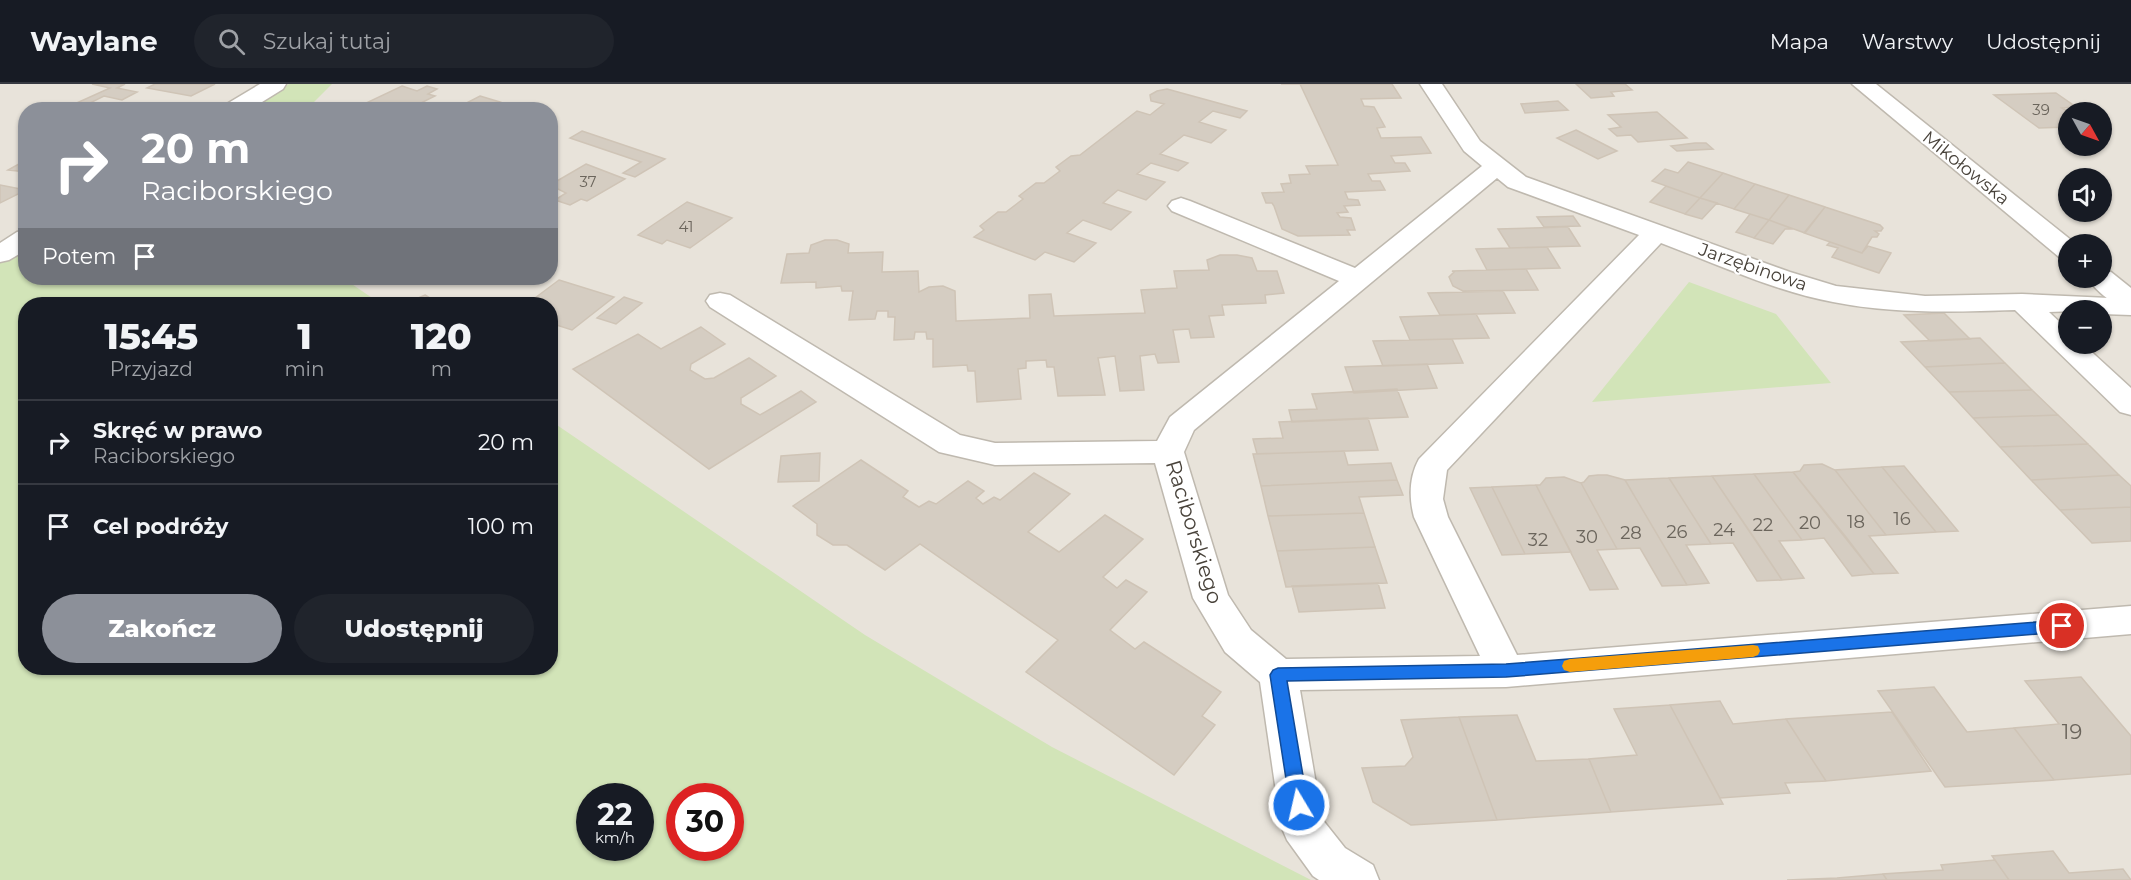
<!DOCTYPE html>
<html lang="pl">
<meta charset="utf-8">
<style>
:root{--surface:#171b24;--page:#20242c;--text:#f1f3f6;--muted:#9ea1a6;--line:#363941;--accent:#8c9099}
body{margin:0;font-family:Montserrat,sans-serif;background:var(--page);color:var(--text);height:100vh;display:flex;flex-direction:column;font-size:22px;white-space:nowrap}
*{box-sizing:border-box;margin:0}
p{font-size:20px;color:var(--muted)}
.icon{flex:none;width:33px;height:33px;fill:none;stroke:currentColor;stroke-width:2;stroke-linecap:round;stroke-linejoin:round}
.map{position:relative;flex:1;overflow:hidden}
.sheet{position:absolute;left:18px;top:213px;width:540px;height:378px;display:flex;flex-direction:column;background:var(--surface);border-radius:24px;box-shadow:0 2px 4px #0004}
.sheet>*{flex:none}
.banner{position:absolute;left:18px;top:18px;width:540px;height:183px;border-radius:24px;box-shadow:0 2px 4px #0004;background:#8c9099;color:#fff;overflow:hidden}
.needle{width:39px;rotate:130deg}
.buttons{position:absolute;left:2058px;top:18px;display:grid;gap:12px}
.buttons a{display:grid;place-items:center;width:54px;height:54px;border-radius:50%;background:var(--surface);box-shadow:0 2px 4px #0004;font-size:30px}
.speed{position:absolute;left:576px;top:699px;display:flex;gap:12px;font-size:30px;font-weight:700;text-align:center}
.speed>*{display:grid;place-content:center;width:78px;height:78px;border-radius:50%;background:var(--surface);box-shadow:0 2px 4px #0004;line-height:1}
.speed small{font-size:15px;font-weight:400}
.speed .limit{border:9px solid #d22;background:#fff;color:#111}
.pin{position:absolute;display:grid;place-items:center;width:51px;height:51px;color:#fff;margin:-26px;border:3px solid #fff;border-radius:50%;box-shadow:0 2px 6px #0007}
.me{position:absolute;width:66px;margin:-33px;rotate:351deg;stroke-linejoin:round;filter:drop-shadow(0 0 4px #0008)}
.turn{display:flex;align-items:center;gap:21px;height:126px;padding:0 24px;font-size:27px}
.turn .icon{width:78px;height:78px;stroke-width:2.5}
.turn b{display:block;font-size:42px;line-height:51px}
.then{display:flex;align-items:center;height:57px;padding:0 24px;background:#0003;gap:12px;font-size:22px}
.eta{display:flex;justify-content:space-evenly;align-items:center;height:102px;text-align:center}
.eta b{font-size:36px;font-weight:800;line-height:42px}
.cta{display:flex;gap:12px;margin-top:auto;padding:12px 24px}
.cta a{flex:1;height:69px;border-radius:36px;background:var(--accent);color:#fff;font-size:24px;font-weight:800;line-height:69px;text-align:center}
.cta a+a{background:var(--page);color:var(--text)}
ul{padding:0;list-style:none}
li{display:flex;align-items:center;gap:18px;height:84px;padding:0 24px;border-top:2px solid var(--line)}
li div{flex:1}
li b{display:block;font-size:22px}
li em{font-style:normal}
header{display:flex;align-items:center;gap:36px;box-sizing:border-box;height:84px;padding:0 30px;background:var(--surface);border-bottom:2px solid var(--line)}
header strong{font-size:28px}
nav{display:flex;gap:33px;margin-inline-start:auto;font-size:21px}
.search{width:420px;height:54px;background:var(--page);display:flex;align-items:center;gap:15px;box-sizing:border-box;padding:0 21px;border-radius:33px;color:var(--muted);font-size:22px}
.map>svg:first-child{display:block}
.residential{fill:#e8e3da;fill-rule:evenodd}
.green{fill:#d2e4b8;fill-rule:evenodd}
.building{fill:#d5cdc2;stroke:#cfc4b6;stroke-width:1.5}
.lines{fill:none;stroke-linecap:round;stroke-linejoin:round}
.minor-casing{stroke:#bfb9af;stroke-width:3}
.tertiary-casing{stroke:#bfb9af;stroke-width:3}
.minor{fill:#fff;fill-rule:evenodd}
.tertiary{fill:#fff;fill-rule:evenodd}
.route{fill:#1a73e8;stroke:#114b97;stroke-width:1.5}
.slow{fill:#f59e0b}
.labels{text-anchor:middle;stroke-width:4.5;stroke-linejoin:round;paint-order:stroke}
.far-number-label{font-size:15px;fill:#6b655c}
.far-street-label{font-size:18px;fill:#48423a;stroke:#fff}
.number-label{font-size:18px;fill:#6b655c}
.street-label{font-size:21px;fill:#48423a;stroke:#fff}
.near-number-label{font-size:21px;fill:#6b655c}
</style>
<header>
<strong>Waylane</strong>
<div class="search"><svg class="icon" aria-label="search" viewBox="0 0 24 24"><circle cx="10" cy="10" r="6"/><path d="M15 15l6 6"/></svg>Szukaj tutaj</div>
<nav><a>Mapa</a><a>Warstwy</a><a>Udostępnij</a></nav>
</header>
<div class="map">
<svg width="2131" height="796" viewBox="0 0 2131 796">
<rect width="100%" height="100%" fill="#f4f1eb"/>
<path class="residential" d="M0,0h2131v796h-878l-702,-423 -1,-153h-253l-113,-26h366v-168h-524l-1,138 -25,16zM2068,28h34v34h-34zM2068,94h34v34h-34zM2068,160h34v34h-34zM2068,226h34v34h-34z"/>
<path class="green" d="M289,0h43l-25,25 -60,1z
M25,162l1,32h317l38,26h-355v364h524l1,-247 314,214 187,112 259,133h-1311v-618zM590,712h50v52h-50zM680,712h50v52h-50z
M1689,198l87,32 55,69 -239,19z"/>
<path class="building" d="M92,0h33l-8,4 20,4 -15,8 -18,-4 -24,12 -10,-2 40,-18z
M155,0h60l-24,12 -44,-8z
M1281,0h111l9,14 -40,1 3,7 10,1 11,20 -8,1 4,10 40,-1 10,16 -40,3 4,7h10l5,8 -42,3 4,7h8l5,9 -40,2 3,7 10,1 2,5 -16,1 4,6 -11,1 3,4 11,1 4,12h-8l3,5 -52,1 -16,-7 -8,-23 -2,-3h-6l-4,-10 22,-1 -3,-8 10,-1 -2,-8 21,-1 -4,-8 32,-1 -38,-81z
M1576,0h49l7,6 -21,2 3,4 -23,2z
M402,2l15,5 10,-5 10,3 -9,5 7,2 -28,14h-44l8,-4 -7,-2z
M1167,5l80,22 -7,7 -27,-7 -14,11 27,8 -15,13 -27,-8 -24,19 28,9 -10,8 -27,-8 -14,11 28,8 -19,18 -28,-10 -15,13 28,9 -20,18 -28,-10 -16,13 29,10 -22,19 -29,-10 -10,8 -61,-23 10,-7 -4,-4 18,-14h8l17,-13 -4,-3 17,-13h8l16,-12 -4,-4 15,-11 9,-1 57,-44 13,4 14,-11 -13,-3 -1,-6 7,-4z
M2056,9l20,14 -14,1 7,4 -1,15 -29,1 -45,-33z
M480,12l20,6 -14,8h-33z
M1558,17l10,9 -43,3 -4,-9z
M1657,28l30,26 -49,4 -7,-7 -14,1 -8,-7 12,-2 -13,-12z
M1576,46l41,21 -19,8 -41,-21z
M582,47l83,28 -30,18 -12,-4 18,-11 -71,-24z
M1695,59h11l7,6 -36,2 -6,-5z
M26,76v12l-18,-2z
M1688,78l35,11 -23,25 -48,-17 13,-12 13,4z
M586,80l39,15 -38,22 -6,-2 -11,6 -15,-5 11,-7 -16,-8z
M1723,89l32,11 -21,25 -34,-11z
M1755,100l34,11 -20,25 -35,-11z
M0,101l26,5 -26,13z
M1666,102l34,12 -15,16 -35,-12z
M1789,111l36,12 -20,26 -36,-13z
M1700,114l17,5 -15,16 -17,-5z
M687,118l45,16 -42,30 -23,-8 -5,4 -24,-9z
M1825,123l55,18 3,3 -2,3h-6l4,3 -2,3h-5l-10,16 -58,-20z
M1750,130l19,6 -15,18 -18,-6z
M1573,132l7,10 -36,1 -7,-10z
M1769,136l24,9h-8l-12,15 -19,-6z
M1568,143l12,19 -70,2 -12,-19z
M825,156h12l12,4 -1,9 35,-1 -1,20 36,-1 1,21 10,-5 14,-1 12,5 1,30 74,-3 -1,-23 22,-1 3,22 91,-3 -4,-23 36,-2 -3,-17 35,-1 -2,-10 13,-5h17l15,3 5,13h20l7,22 -19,2 1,8 -44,2 2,10 -15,1 5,21 -23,1 -2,-9 -16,1 6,32 -21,1 -3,-9 -15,2 4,34 -24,1 -5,-35 -17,2 7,37 -47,1 -4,-29h-7l-1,-7 -20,1v7l-8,1 3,30 -44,3 -2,-31h-7l-1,-6 -34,2v-28h-6l-1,-7h-11l-1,7 -20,1 1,-23h-7v-6h-11l-2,8 -26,1 4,-29h-11l-1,-5 -25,2v-6l-35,1 6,-29 22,-1 2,-8z
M1830,158l32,11 6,-7 23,7 -12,20 -47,-16 6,-9 -11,-3z
M1547,163l13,21 -73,2 -11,-21z
M1526,185l12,21 -75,1 -10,-5 -4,-9 5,-5 -2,-1z
M559,196l55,17 -42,33 -22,-7v-19h-23z
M1503,207l12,22 -75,2 -12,-22z
M425,211l15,9h-36z
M624,213l18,6 -26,21 -19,-6z
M1944,229l26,26 -40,2 -26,-26z
M1476,230l13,24 -79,2 -10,-23z
M701,243l24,17 -34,20 -1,6 15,9 9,-1 35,-20 27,18 -35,22v6l19,11 41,-24 15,11 -107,67 -136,-100 65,-35 23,15z
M1980,254l25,25 -80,4 -24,-25z
M1452,255l11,24 -80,3 -10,-25z
M2005,279l27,27 -83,2 -24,-25z
M1427,280l10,24 -83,5 -9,-26z
M1397,305l11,28 -116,5 -3,-12 28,-1 -5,-15z
M2032,306l26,25 -85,3 -24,-26z
M2058,331l30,29 -88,3 -27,-29z
M1368,334l10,32 -121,4 -4,-15 30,-1 -4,-16z
M2088,360l31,31 -88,5 -31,-33z
M1344,367l4,14 43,-2 6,17 -136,6 -8,-32z
M820,369l-1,28 -41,1 3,-26z
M861,376l47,31 -5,6 16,10 10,-6 7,3 32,-23 16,10 -8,7 7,6 11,-7 6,3 34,-27 36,21 -42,38 31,20 46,-37 38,24 -40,38 14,11 9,-8 21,12 -37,38 25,19 9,-7 77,50 -19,24 13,9 -41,50 -148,-103 32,-32 -138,-96 -35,26 -38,-25h-14l-16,-10v-11l-24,-18z
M1822,380l13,6 51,65 -17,1 29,37 -24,1 -81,-102 7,-1 4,-6z
M1904,382l24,29 30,36 -22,1 -54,-65z
M1882,383l54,65 -50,3 -51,-65z
M1793,388l53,65 28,37 -22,2 -28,-38 -22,2 -48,-66z
M1754,390l48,66 -23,1 25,37 -22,2 -70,-104z
M1598,391h9l18,5 62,105 -25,1 -22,-38 -23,1 -36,-66 3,-1 5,-6z
M2119,391l12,11v21l-71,3 -29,-30z
M1712,392l45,66 25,38 -25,1 -24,-38 -22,1 -42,-66z
M1564,393l17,6 36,66 -20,1 21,39 -28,1 -54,-105h4l6,-7z
M1669,394l42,66 -25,1 23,38 -22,2 -62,-105z
M1397,396l6,15 -44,2 5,16 -96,3 -7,-30z
M1536,401l35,67 -46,2 -33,-67z
M1492,403l33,67 -23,1 -32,-67z
M2131,423v34l-39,2 -32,-33z
M1364,429l11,34 -98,4 -9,-35z
M1375,463l12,36 -101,4 -9,-36z
M1378,499l7,25 -86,4 -7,-26z
M2081,593l50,59v38l-77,6 -40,-52 45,-4 -34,-43z
M1934,603l33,45 47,-4 40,52 -109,7 -67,-96z
M1720,617l13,23 53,-5 40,62 -41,2 5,10 -70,5 -50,-93z
M1670,621l53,99 -112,8 -22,-53 48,-4 -23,-46z
M1892,628l39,59 -105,10 -40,-62z
M1517,631l19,46 53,-2 22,53 -114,8 -38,-103z
M1459,633l38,103 -86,5 -38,-23 -11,-34 43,-2 8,-9 -12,-37z
M2053,767l16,22 54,-4 8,11h-122l-17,-24z
M1995,776l14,20h-122l-4,-6 60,-4 -2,-5z
M1883,790l4,6h-100l50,-2z"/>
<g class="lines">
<g class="minor-casing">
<path id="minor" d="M260,0h26l-3,5 -34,21h-27l3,-5z
M1420,0h22l38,57 46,36 264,95 46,14 89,10 97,-2 109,5v16l-29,-1v-4l-53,2 19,18v14h15l48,44v27l-11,-3 -105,-102c-61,2 -122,4 -182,-8 -59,-11 -116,-38 -172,-59l-214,227 -4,29 5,18 69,138 614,-49v28l-625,53 -206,3 22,129 23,29 28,17 6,15h-60l-6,-4 -26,-36 -6,-14 -21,-144 -35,-30 -32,-54 -38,-135 -160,2 -56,-13 -229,-145 -4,-6 4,-6 10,-2 10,2 230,140 35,8 162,-2 13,-24 169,-136 -167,-70 -4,-5 4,-5 9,-3 9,3 165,67 127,-102 -18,-15zM1497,94l11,9 131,48 -220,224c-10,18 -10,39 -5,58l66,139 -194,3 -35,-29 -23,-35 -44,-143 10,-22z
M26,146v20l-17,10 -9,2v-19l17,-11z"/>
</g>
<g class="tertiary-casing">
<path id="tertiary" d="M1852,0h24l200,160h-8v15l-9,-2z
M2102,186l9,2 20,16v22c-15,-3 -36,-19 -43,-32h14z"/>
</g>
<use href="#minor" class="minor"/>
<use href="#tertiary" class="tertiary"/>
</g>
<path class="route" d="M2062,536l5,1 2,5 -2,4 -5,2 -556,45 -219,4 21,124 -3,5 -6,2 -6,-2 -3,-5 -20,-130 3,-5 5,-2 228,-4z"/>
<path class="slow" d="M1753,561l5,1 2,5 -2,4 -5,2 -183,15 -6,-2 -2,-4 2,-5 6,-2z"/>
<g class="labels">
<g class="far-number-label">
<text x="2041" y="31">39</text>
<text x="588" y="103">37</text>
<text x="686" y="148">41</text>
</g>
<g class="far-street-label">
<text transform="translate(1966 84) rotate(39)" y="6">Mikołowska</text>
<text transform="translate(1753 183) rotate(19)" y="6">Jarzębinowa</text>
</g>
<g class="number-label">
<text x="1902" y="441">16</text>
<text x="1856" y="444">18</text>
<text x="1810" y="445">20</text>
<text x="1763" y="447">22</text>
<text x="1724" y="452">24</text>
<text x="1677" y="454">26</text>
<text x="1631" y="455">28</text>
<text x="1587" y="459">30</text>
<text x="1538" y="462">32</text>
</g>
<g class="street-label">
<text transform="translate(1194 448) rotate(73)" y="7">Raciborskiego</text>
</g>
<g class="near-number-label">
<text x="2072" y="655">19</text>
</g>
</g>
</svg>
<div class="buttons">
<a><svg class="needle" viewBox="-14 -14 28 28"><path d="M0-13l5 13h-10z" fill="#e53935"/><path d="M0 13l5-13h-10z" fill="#9ea1a6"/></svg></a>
<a><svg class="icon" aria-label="sound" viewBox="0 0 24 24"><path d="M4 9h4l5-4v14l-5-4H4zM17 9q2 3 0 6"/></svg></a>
<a>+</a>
<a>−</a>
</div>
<div class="speed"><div>22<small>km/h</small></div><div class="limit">30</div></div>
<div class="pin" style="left:2062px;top:542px;background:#d93025"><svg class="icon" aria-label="arrive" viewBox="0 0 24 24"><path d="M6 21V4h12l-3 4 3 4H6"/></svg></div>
<svg class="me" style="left:1299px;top:721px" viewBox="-20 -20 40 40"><circle r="17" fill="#1a73e8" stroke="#fff" stroke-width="3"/><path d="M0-11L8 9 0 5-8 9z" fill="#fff"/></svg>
<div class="banner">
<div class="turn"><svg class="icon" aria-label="right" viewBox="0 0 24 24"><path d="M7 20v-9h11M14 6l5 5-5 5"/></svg><div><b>20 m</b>Raciborskiego</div></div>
<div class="then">Potem<svg class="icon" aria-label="arrive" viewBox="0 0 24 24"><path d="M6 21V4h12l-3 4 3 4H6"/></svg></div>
</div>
<section class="sheet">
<div class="eta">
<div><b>15:45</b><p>Przyjazd</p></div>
<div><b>1</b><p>min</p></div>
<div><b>120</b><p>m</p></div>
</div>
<ul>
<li><svg class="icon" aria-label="right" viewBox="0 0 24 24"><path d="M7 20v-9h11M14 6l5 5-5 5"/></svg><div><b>Skręć w prawo</b><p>Raciborskiego</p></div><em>20 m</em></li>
<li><svg class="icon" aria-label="arrive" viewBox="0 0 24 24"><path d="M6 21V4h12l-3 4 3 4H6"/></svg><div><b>Cel podróży</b></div><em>100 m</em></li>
</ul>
<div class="cta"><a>Zakończ</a><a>Udostępnij</a></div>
</section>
</div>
